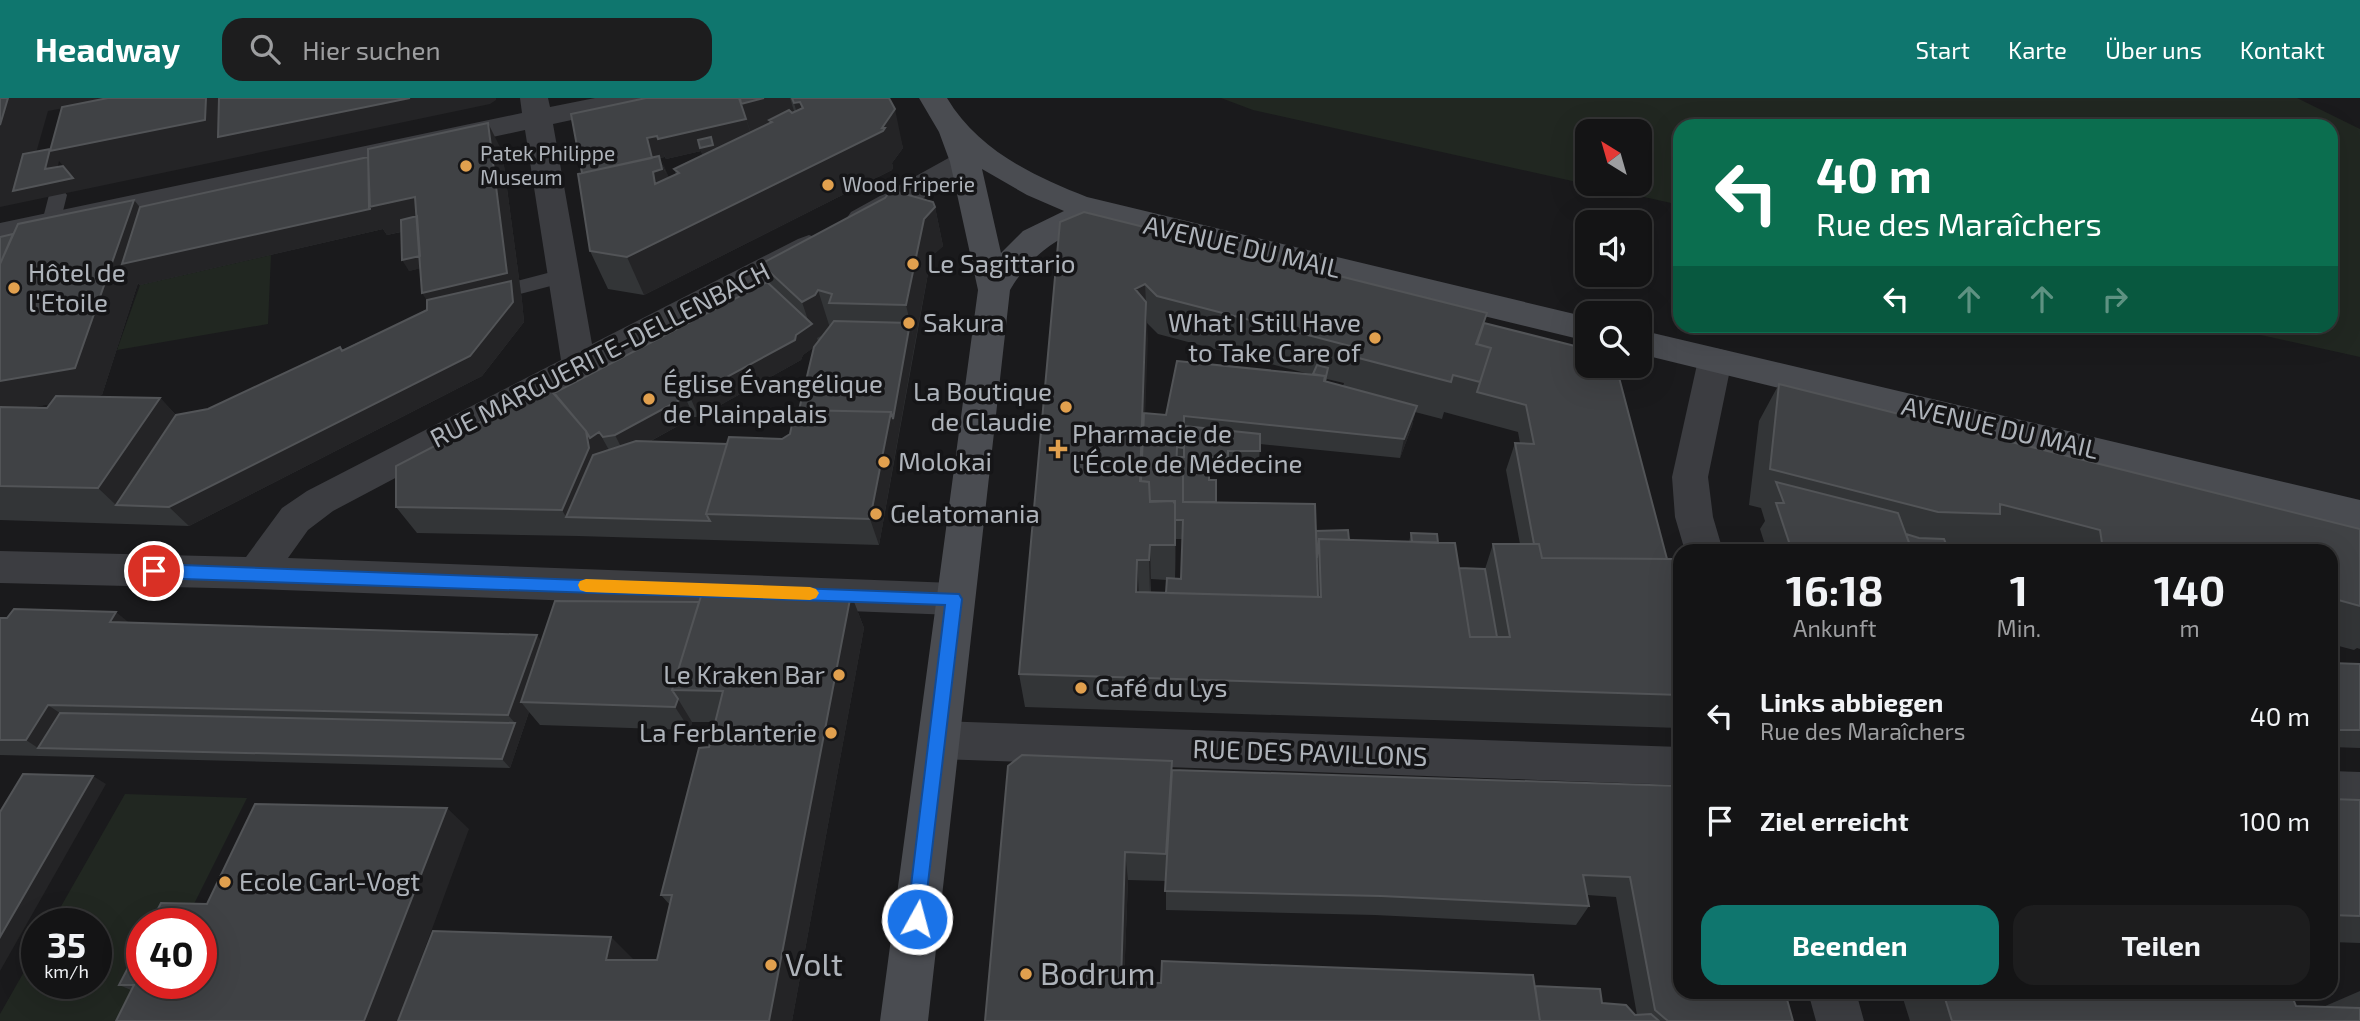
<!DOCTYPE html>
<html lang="de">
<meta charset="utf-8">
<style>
:root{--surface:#141415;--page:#1d1d1e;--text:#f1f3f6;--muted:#9d9ea0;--line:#333334;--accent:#0f766e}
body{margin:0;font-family:"Exo 2",sans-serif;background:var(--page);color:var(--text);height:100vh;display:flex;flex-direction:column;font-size:26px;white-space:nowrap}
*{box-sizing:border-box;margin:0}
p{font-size:23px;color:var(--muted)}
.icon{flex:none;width:38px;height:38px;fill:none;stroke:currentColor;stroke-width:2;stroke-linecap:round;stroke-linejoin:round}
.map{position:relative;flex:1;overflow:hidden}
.details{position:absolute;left:1673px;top:446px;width:665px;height:455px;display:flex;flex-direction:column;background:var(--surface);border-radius:21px;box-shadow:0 7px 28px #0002,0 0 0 2px var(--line)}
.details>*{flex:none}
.top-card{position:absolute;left:1673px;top:21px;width:665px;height:214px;border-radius:21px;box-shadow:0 7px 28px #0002,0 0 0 2px var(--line);background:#0b6e4f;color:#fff;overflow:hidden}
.needle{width:46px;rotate:323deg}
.tools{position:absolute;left:1575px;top:21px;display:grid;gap:14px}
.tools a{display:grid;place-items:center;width:77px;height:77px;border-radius:14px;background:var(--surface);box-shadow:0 7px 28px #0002,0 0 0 2px var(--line);font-size:35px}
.speed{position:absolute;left:21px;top:810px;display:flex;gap:14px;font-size:35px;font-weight:700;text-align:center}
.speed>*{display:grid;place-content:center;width:91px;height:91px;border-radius:50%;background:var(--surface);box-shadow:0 7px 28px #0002,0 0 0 2px var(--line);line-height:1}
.speed small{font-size:18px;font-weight:400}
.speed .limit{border:10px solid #d22;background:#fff;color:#111}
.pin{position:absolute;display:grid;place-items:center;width:60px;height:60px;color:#fff;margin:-30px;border:4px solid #fff;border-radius:50%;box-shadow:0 2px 7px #0007}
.me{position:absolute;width:77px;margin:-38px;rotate:7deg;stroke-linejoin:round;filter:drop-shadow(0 0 5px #0008)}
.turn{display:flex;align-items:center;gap:24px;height:147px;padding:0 28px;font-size:32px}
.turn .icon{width:91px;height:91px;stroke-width:2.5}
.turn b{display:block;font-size:49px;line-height:60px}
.lanes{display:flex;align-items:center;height:66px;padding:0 28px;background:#0003;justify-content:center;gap:35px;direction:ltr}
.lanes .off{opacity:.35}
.eta{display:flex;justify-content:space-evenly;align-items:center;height:119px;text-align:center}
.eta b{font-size:42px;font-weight:700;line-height:49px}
.button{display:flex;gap:14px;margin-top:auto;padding:14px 28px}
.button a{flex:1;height:80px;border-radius:21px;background:var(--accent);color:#fff;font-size:28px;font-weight:700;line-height:80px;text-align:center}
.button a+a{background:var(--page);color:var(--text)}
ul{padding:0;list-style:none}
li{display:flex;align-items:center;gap:21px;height:105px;padding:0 28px}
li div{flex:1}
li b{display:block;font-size:26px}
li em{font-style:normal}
header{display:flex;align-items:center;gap:42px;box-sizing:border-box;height:98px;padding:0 35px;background:var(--accent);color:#fff}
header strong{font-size:33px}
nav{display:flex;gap:38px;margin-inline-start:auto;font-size:24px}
.search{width:490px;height:63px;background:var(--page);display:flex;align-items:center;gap:18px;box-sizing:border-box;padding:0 24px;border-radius:21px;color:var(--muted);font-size:26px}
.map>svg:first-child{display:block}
.green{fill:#212721;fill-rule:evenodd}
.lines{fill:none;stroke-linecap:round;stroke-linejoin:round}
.lane{fill:#3c3d41;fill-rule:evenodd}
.street{fill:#3c3d41;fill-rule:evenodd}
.secondary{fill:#4a4c51;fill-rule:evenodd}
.wall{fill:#333537;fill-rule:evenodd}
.shaded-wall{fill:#242426}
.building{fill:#404245;stroke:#525457;stroke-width:2}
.route{fill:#1a73e8;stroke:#114b97;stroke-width:2}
.slow{fill:#f59e0b}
.poi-dot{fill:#e1a04e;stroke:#151517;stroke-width:2.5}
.labels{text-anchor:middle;stroke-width:7;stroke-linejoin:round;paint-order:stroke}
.far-poi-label{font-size:21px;fill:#aeb3ba;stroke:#151517;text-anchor:start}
.street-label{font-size:26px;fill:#aeb3ba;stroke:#151517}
.poi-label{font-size:26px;fill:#aeb3ba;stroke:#151517;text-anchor:start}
.near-poi-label{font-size:32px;fill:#aeb3ba;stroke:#151517;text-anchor:start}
</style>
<header>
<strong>Headway</strong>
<div class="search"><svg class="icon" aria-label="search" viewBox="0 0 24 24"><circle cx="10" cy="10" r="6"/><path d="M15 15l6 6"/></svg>Hier suchen</div>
<nav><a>Start</a><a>Karte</a><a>Über uns</a><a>Kontakt</a></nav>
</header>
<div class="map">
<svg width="2360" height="923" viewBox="0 0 2360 923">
<rect width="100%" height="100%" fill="#1a1a1c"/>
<path class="green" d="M1221,0h1076l63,31v228l-140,-31h111v-200h-651v79l-427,-95zM1587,33h53v53h-53z
M271,157l-3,69 -151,26 23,-65z
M125,696l122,4 -63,126h-42v60l-7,37h-135v-7l37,-65v35h59v-60h-45z"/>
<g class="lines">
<path class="lane" d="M57,91l7,2 3,4 -8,32h-14l-3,-5 8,-31z
M563,171l7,2 3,5 -3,5 -50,13 -7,-2 -3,-5 3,-5z"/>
<path class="street" d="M520,0h28l2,9 45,-9h55l-4,6 -93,20 39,220 206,-105 11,-4 11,4 5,7 -5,7 -487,258 -25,19 -20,28 666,25 14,4 6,12 -6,12 -14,4 -698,-26 -256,-6v-32l246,6 36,-49 25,-17 254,-131 -36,-230 -525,113v-20l522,-110z
M965,55l11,2 4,7 -4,7 -103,57 -11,3 -11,-3 -5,-7 5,-7 103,-57z
M1715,250l12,3 5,9 -24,117 5,40 10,34h-38l-10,-34 -3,-40 26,-117 5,-9z
M939,623l741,26v38l-741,-26 -15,-6 -6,-13 6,-13z
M2331,673l29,1v40l-29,-1z
M1808,894h48l8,29h-48z"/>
<path class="secondary" d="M919,0h28c31,52 86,78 140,99l500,120v24l-491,-119c-38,15 -65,32 -86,68l-82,731h-48l98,-731 -28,-128 -11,-30zM982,71l45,26 37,16 -41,20 -22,22z
M1640,232l720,170v30l-720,-176z"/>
</g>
<path class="wall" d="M646,0h243l14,50 -11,15 1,4 -1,3 -248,125 -36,-6 -18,-38zM701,53l2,5 -29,13 2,5 -7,4 -10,-20 6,-1 1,2z
M502,53l20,150 2,21 -42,54 -293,150 -189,-6v-283l134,-37 6,7zM383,131l4,6 14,-3 8,39 11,-3 7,32v10l-85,40 -134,59 -32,6 -16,-17 -65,-2 7,-1 36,-112 2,2zM50,306l-3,4 -15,-1z
M935,109l8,39 -12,11 -52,288 -301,-9 -161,-3 -21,-26 158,-114 213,-111 -6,-18zM814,249l-15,63 -9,24 -8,5 -55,5 -78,-2 45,-25h5l102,-57 2,-5z
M1060,124l424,101 183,236 13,21v148l-655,-21 -6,-33zM1147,225l11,11 151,40 -143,41 -21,-2zM1327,281l17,4 -1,3 -17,-5zM1415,314l27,7 2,-7 74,20 2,11h-5l-9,27 14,74h-27l-8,25 -26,-1 -21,-25 -27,-10 -2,9 -60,-2 -133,-38 -7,-22v-12l19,-1v-5h31l1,-18 140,14 12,-32zM1176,441h7l-2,40 -6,-1zM1151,481l16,1 -1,13 -15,-1z
M1779,286l581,145v120l-3,-1 -3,2 -23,-6v-93h-318l-35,-9 -7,8 -23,-1 1,2h-182l-7,-22 5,-8 -4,-13 -12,-3 10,-84z
M851,496l13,34 -72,393 -158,-61h23l13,-55 -9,-10 48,-148 6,-25h-23l-2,8 -150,-5 -11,-13 -19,56 -510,-13v-137l542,24 157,-40z
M2331,565l29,1v84l-29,-1z
M1172,672l508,16 113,235h-808zM1128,782l38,1v29l209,5 201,10 13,-19 -2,-11 29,2 21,118 -35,-12 -67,-17 -411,-4z
M2331,701l29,1v143l-29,-1z
M469,731l-338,161 -12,-5 88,-81z
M2360,893v30h-450l-9,-29h358l2,3 35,11 27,1z"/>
<path class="shaded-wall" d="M0,0h117l-69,13 -22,77 47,-10 -14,-17 -4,19 -10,-11 5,-20 156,-51h290v2l-6,4 -490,103z
M764,0h26l8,26 -26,-2 -3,-2 5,17 -20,5 -13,-38z
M804,0l-1,10 -3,-6 11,38 -6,2 -11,-39z
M895,11l8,39 -11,15 1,4 -1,3 -248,125 -17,-38 255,-129z
M746,21l7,21 -38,8 2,8 -13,3 -3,-8 -35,8 -8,-20z
M488,25l14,28 20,150 2,21 -42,54 -293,150 -20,-19 271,-186 -18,-28z
M657,38l8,21 -6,1 7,16 -4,-14 8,21 -75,32 58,-41v-10l-6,-24z
M372,58l13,21 1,27 29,-7 17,28 3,40 -26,6 -7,-11 26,-6 -2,-28 -39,9 -4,-6 -243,56 -2,-2 -36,112 -102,18v-32l75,-13 59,-168 22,28 -10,31 224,-50 -1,-2 5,-1z
M935,109l8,39 -12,11 -16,86 -9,-38 18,-86z
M1145,186l3,56 -6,158h-1l-6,-209z
M818,192l12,38 -3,5 -10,5 2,6 -16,11 -2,5 -102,57 -9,-20 106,-62 14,-9 -8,-24z
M910,225l5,20 -17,95 -5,-19z
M685,299l9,20 -69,38 -10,-20z
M160,300l35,37 -79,70 -18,-17z
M1417,308l-5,20 -12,32 4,-19z
M891,314l7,26 -19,107 -9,-26z
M586,333l13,1 11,20 -44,65 -4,-7z
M1175,406l1,35 -1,41z
M1150,447l1,34 -1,16 -1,-35z
M1137,462l2,34 -3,-2z
M851,496l13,34 -72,393h-23z
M116,514l22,18 -28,-8z
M537,537l13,18 -29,49 8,10 -19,56 -8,-9 13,-36 -7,-8z
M678,601l14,23 -2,8 -15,-23z
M48,607l25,17 -35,26 -12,-8z
M93,678l13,8 -106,187v-34z
M447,710l22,21 -71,192h-34z
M1125,754l3,28 -5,126 -2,-24z
M611,839l25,25 -30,-2z"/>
<path class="building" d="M0,0h8l-8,27z
M108,0h98l-1,22 -155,31 12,-44z
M219,0h191l-192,39z
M646,0h93l7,21 -88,20 -1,-3 -10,2 5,20 -70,15 -11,-59z
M740,0h24l-23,6z
M792,0h97l6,11 -13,19h3l-2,3 -256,126 -37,-6 -12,-77 81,-18 3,13 -9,3 2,12 24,-11 -5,-4 98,-47 -3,-2 20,-10 3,3 11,-5 -3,-6 -6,1z
M488,25l19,150 -85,20 -7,-96 -46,10 -1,-58z
M711,39l2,8 -13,3 -2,-8z
M50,51l-5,20 18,-3 10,12 -60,13 10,-37z
M368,59l2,52 -248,55 18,-57z
M891,92l42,12 2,5 -11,12 -18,86 -77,-2 3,-9 -14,-4 -3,5 -13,7 -41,-38 124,-66z
M134,102l-59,168 -75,13v-117l18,-40z
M1084,114l403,101 -11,31 15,4 -11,34 -27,-7 -2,7 -100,-26 -3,-3 2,-7 -193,-50 -12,-12 -10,5 11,13 -6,179 9,1 1,20 23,-1 2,3v41h-25l-1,15h-12l-1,32 185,5 -2,-58 136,4 15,94h40l-17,-93h46l3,14 132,1 6,21v115l-661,-21 41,-452z
M417,118l3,40 -18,4 -1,-40z
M13,136l-13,30v-27z
M511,183l2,21 -43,54 -301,151 -53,-2 60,-90 32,-6 132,-62 2,4 85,-41v-10z
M767,184l45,42 -16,11 -1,5 -105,57h-5l-70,38 -12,2 -4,-5 -9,6 -4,-7 -32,-38z
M834,223l76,2 -17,96 -2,-7 -92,-2 15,-63z
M1484,225l103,26v17h29l51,193 -125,-1 -3,-14h-5l-19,-101 19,1 -8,-39 -49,-13 14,-44 -14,-4z
M1177,263l148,15 -1,5 93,25 -13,33 -220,-23v32l-7,-1 -1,25 7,-1v31l132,2 3,93 -152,-4 1,-15 14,1 2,-59h-8v-19h-25l-1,-19 -8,-1 3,-68 22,2z
M1317,267l11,3 -3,13v-5l-12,-2z
M1779,286l581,145v77l-29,-8v-47h-197l-32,-8 -2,-13 -100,-26v10l-62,-2 -168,-43z
M548,289l38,44 3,17 -27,62 -166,-3v-41z
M56,298l104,2 -62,90 -98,-2v-79l47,1z
M795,312l96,2 -21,107 -164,-5 23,-77 53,2 8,-5z
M1184,328l76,8v17h-32v6h-19v23h7v22h-33v-31l-7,1 1,-15h7z
M636,343l91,3 -21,70 4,7 -144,-4 27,-62z
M1776,384l122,31 14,38h-120l-16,-48h8z
M1348,432l1,10 -30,-1 -2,19 -1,-27z
M1411,435l26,1 1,9 -26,-1z
M1906,436l13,4 25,1 5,12h-37z
M1459,470l26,1 12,68h-27z
M702,495l149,1 -82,427h-371l35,-90 178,6 -5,23h51l15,-65h-11l38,-147 10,-1 14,-56 -51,-1z
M555,503l144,1 -27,88 6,9 -3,8 -154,-5z
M14,511l102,3 -6,10 427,13 -29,80 -460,-10 -22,35h-26v-122h7z
M2331,565l29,1v66h-29z
M60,615l455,10 -13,36 -464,-11z
M1022,657l150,6 -6,93 -41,-2 -4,130 40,1 1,-22 371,14 7,46h-555l23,-255z
M1172,672l508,16v206h105l8,29h-125l-13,-11 -25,-133 -47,-2 6,31 -208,-10 -216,-5z
M23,676l70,2 -93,161v-125z
M2331,701l29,1v116l-29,-1z
M255,706l192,4 -83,213h-248l18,-36h-15l23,-44v43h59v-60h-51l11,-21 46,1z
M1535,888l65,3 2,14 24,2 9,10 16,-1 8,7h-119z
M1943,894h132l3,8 20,-1 -3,-7h92l105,4 4,10 64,2v13h-408z
M2075,894h13l-11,6z
M2187,894h72l2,3z"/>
<path class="route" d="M154,466l805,30 3,5 -39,326 -6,3 -7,-3 -3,-6 38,-314 -791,-27 -8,-7z"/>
<path class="slow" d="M586,481l224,8 6,2 3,4 -3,5 -6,2 -224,-8 -6,-2 -2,-5 2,-4z"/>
<g class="poi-dot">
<circle cx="466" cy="68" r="7"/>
<circle cx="828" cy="87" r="7"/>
<circle cx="913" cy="166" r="7"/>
<circle cx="14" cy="190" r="7"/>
<circle cx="909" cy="225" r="7"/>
<circle cx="1375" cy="240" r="7"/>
<circle cx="649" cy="301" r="7"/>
<circle cx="1066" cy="309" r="7"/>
<path d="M1054.5 340.5h7v7h7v7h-7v7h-7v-7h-7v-7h7z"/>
<circle cx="884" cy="364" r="7"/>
<circle cx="876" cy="416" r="7"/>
<circle cx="839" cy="577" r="7"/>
<circle cx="1081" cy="590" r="7"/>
<circle cx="831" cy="635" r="7"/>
<circle cx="225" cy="784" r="7"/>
<circle cx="771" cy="867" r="7"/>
<circle cx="1026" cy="876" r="7"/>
</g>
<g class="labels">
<g class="far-poi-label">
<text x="480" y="63">Patek Philippe<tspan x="480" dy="24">Museum</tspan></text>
<text x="842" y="94">Wood Friperie</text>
</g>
<g class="street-label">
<text transform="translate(1242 149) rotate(13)" y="9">AVENUE DU MAIL</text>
<text transform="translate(600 257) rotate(-27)" y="9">RUE MARGUERITE-DELLENBACH</text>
<text transform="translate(2000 330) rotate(13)" y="9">AVENUE DU MAIL</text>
<text transform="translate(1310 655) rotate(2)" y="9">RUE DES PAVILLONS</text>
</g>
<g class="poi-label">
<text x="927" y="175">Le Sagittario</text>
<text x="28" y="184">Hôtel de<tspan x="28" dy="30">l'Etoile</tspan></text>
<text x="923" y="234">Sakura</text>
<text x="1361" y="234" text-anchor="end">What I Still Have<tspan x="1361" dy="30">to Take Care of</tspan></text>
<text x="663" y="295">Église Évangélique<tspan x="663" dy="30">de Plainpalais</tspan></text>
<text x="1052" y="303" text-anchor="end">La Boutique<tspan x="1052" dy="30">de Claudie</tspan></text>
<text x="1072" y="345">Pharmacie de<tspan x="1072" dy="30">l'École de Médecine</tspan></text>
<text x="898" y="373">Molokai</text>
<text x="890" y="425">Gelatomania</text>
<text x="825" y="586" text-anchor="end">Le Kraken Bar</text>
<text x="1095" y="599">Café du Lys</text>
<text x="817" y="644" text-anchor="end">La Ferblanterie</text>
<text x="239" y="793">Ecole Carl-Vogt</text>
</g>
<g class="near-poi-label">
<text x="785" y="878">Volt</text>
<text x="1040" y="887">Bodrum</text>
</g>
</g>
</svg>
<div class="tools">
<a><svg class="needle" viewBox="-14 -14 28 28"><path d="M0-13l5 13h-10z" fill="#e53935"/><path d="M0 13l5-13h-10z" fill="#9d9ea0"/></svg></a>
<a><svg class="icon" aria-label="sound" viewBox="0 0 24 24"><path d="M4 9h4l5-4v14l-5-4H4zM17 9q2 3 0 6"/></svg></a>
<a><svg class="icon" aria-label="search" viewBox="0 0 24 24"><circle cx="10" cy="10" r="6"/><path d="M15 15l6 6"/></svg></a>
</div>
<div class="speed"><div>35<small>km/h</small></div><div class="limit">40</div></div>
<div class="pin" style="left:154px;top:473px;background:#d93025"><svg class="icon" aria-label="arrive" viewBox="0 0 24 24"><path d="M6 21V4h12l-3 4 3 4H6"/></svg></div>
<svg class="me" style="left:917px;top:821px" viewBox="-20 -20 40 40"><circle r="17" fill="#1a73e8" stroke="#fff" stroke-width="3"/><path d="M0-11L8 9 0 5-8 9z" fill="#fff"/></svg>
<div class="top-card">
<div class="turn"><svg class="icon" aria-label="left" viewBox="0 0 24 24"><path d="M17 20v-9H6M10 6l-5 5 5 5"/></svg><div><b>40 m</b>Rue des Maraîchers</div></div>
<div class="lanes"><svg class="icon" aria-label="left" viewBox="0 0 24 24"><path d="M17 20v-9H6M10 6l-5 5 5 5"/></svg><svg class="icon off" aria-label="ahead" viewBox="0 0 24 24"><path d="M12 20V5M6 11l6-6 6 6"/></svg><svg class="icon off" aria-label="ahead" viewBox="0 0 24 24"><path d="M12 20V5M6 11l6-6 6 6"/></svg><svg class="icon off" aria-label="right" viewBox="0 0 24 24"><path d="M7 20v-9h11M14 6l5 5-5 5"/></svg></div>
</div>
<section class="details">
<div class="eta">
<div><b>16:18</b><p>Ankunft</p></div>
<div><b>1</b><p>Min.</p></div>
<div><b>140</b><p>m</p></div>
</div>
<ul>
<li><svg class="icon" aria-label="left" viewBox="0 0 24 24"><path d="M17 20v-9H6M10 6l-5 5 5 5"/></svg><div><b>Links abbiegen</b><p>Rue des Maraîchers</p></div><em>40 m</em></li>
<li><svg class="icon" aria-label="arrive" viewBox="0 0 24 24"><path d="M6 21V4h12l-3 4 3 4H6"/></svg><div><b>Ziel erreicht</b></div><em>100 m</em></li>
</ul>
<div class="button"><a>Beenden</a><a>Teilen</a></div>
</section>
</div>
